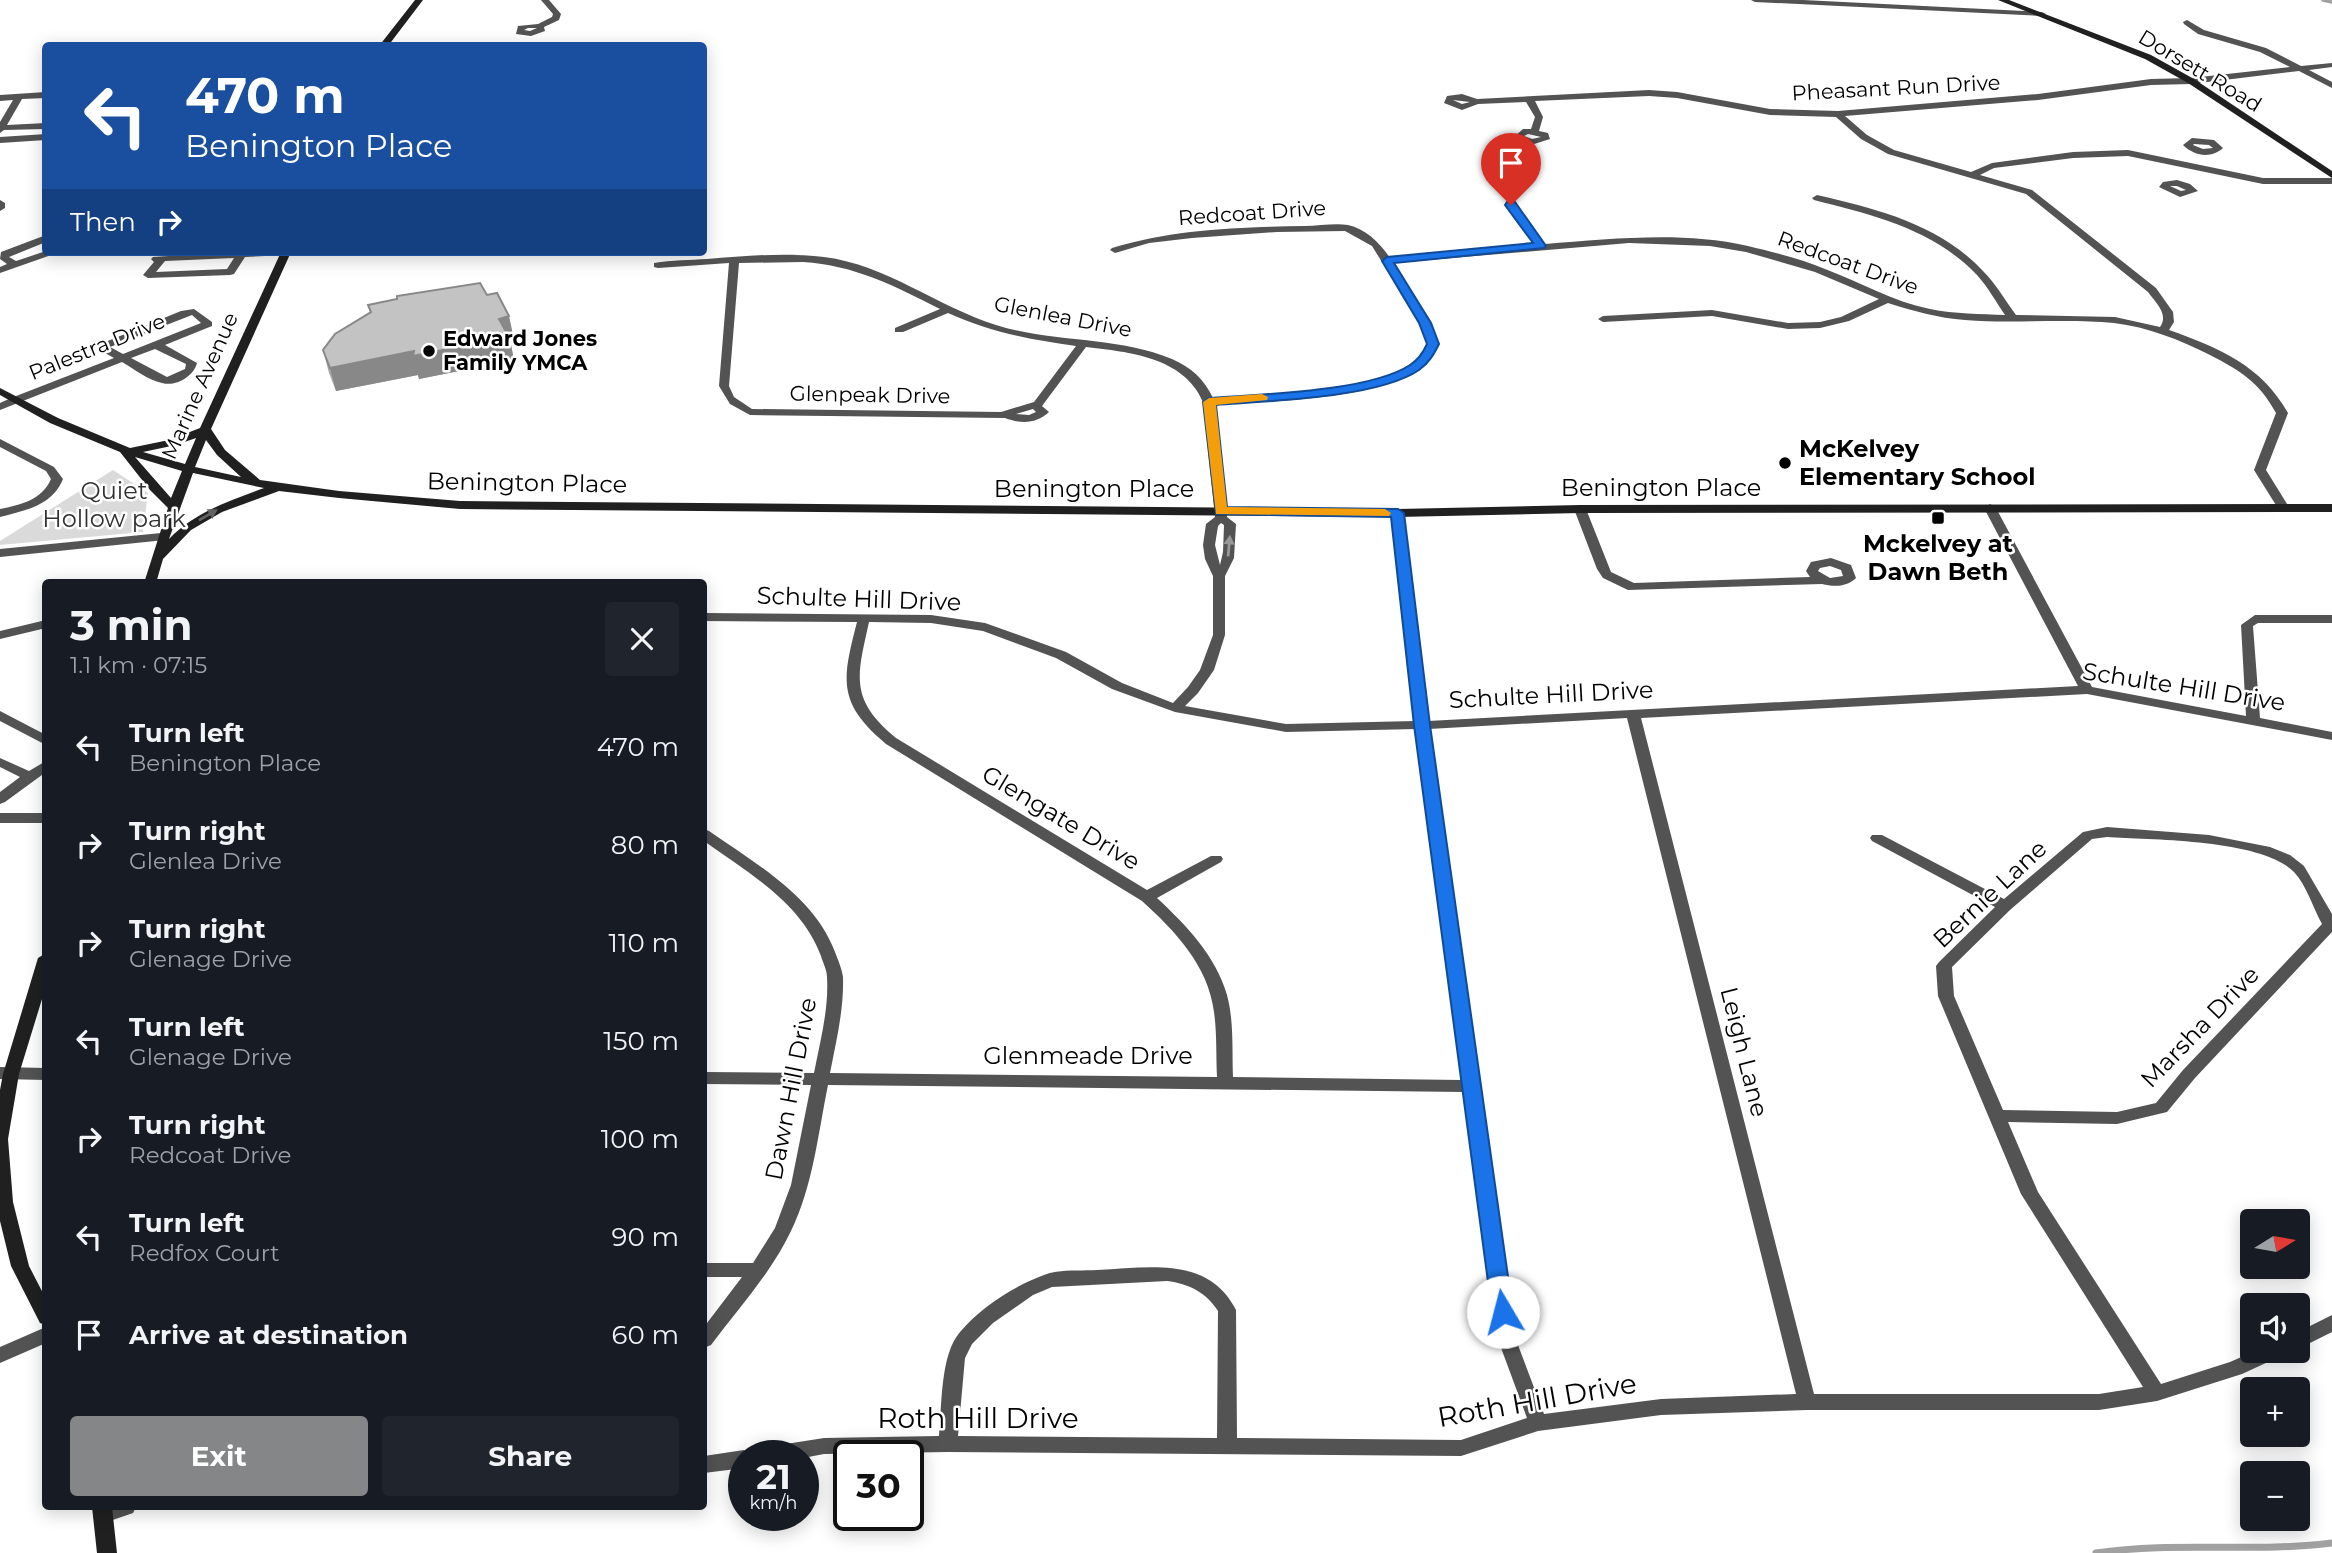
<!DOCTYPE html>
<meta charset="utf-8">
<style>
:root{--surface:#171b24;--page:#20242c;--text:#f1f3f6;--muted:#9ea1a6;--accent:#858687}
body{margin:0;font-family:Montserrat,sans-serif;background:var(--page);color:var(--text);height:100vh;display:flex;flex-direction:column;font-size:26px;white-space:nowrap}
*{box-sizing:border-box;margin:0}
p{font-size:23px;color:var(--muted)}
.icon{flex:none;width:38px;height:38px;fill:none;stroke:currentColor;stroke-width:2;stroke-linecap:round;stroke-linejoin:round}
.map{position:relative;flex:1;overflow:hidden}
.sheet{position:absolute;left:42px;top:579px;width:665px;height:931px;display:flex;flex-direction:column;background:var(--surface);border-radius:7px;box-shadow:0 4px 18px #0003}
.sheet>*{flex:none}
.banner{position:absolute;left:42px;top:42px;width:665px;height:214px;border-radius:7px;box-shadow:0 4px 18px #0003;background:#1a4fa0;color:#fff;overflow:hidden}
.needle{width:46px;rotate:79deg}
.tools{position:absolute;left:2240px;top:1209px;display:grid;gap:14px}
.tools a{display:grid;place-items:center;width:70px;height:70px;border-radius:7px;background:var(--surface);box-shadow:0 4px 18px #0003;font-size:35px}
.speed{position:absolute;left:728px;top:1440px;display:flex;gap:14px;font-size:35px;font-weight:700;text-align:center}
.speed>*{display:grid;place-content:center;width:91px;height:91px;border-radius:50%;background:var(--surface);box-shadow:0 4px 18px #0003;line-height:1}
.speed small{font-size:18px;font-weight:400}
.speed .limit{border:4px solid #111;border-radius:10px;background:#fff;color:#111}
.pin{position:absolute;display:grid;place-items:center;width:60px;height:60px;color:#fff;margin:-72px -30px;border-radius:50% 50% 50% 0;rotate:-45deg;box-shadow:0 0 7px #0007}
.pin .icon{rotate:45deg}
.me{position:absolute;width:77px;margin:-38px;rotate:352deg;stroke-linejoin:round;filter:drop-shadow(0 0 5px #0008)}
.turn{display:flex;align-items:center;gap:24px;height:147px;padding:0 28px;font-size:32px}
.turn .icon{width:91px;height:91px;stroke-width:2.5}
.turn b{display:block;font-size:49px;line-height:60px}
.then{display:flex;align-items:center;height:66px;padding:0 28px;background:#0003;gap:14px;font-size:26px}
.round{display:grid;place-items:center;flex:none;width:74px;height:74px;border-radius:7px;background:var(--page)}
.summary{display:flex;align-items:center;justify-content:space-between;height:119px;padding:0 28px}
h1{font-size:42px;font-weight:700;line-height:52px}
.action{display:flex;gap:14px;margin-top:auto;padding:14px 28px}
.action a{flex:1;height:80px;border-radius:7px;background:var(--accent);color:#fff;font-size:28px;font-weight:700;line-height:80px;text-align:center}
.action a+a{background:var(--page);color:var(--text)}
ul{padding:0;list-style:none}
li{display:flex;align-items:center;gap:21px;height:98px;padding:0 28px}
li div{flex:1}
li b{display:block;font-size:26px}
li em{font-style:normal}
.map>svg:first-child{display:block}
.green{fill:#dadada}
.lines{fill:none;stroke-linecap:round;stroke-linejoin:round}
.stream-far1{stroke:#a1a1a1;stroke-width:3.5}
.stream{stroke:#a1a1a1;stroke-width:7}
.minor{fill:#535353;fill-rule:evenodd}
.secondary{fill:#202020;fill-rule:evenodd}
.wall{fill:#a8a8a8}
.shaded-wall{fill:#888}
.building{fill:#c3c3c3;stroke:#888;stroke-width:2}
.oneway{fill:#636363}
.oneway2{fill:#989898}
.route{fill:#1a73e8;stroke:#114b97;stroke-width:2}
.slow{fill:#f59e0b}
.poi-dot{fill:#000;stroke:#fff;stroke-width:2.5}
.labels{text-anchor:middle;stroke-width:5;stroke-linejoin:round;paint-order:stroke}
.far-street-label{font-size:21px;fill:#000;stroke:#fff}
.far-poi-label{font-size:21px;font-weight:bold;fill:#000;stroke:#fff;text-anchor:start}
.poi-label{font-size:24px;font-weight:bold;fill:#000;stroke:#fff;text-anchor:start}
.street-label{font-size:24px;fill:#000;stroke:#fff}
.park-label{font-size:24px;fill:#313131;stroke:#fff}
.near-street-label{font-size:28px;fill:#000;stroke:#fff}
</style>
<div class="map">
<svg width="2332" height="1553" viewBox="0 0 2332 1553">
<rect width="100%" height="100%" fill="#fff"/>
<path class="green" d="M113,470l35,23 -5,39 -143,13v-4z"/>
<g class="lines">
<path class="stream-far1" d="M2323,0l9,2"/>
<path class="stream" d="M2096,1553c79,-12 157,0 236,-10"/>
<path class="minor" d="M541,0h8l12,14 -2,6 -15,7 1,4 -14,5 -15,-2 2,-8 20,-2 14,-7 1,-3zM528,28h9l-7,3 -6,-1z
M1751,0h52l239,12 4,2 -4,2 -287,-14z
M2187,20l17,10 62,18 35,18 31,-3v4l-23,3 23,12v6l-33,-17 -108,13 -40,1 -113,15 -193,16 22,19 27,15 77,22 21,-9 81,-11 55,-2 135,28h69v6h-69l-135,-28 -55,2 -79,10 -14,7 52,15 124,98 17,24 1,10 -5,8c50,18 92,35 119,83l-22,57 23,37 -2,3h-8l-25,-40 22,-57c-17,-31 -35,-42 -66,-58 -30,-15 -62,-28 -96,-32 -49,-5 -99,1 -149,-3 -27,-2 -52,-9 -77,-17l-39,18 -29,7 -32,1 -76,-13 -109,6 -5,-3 5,-3 109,-6 76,13 32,-1 21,-5 38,-18 -64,-27 -69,-20 -36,-6 -81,-3 -236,20 37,60 8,21c-5,10 -10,20 -19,26 -47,30 -149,31 -204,35l12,112 9,7 -2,34 -9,18v59l-11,35 -16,23 -13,13 101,18 129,-3 -24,-208 6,-4 6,4 25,208 650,-35 -94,-178 6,-4 6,4 96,179 154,29 -5,-91 14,-10h77v8h-74l-5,3 7,92 72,14v8l-245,-46 -446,24 173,676h285l44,-7 -122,-193 -83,-198 -2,-30 3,-4 56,-55 -123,-66 -2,-3 2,-3h10l122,64 79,-67 24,-5 102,8 61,12 20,8 14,11 28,48v18l-137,146 -28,34 -50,12 -109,-2 30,70 123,192 69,-22 25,-11h28l-2,5 -39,18 -85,27 -58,9h-292l-146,5 -123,16 -77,25 -513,-4 -124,2 -21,4 -59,-2v12l-40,5v-17l40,-6 8,5 2,-5 7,-2 63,-10 115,-2c3,-30 1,-81 21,-104 21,-25 54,-46 84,-57 15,-6 37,-4 53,-5 51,-2 111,-15 139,40l1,128 224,2 66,-22 -30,-81 -33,-245 -636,-7c-10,49 -15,101 -37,146 -20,42 -53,78 -80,114l-7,3v-21l38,-50h-38v-14h49l22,-35 16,-43 20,-100 -107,-1v-12l110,1c6,-31 15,-64 13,-96 0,-7 -4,-14 -6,-21 -20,-54 -73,-83 -117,-115v-12l5,2c47,33 105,65 126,121 3,8 7,17 8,25 1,33 -7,65 -13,96l387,4c-1,-21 0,-44 -3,-65 -6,-47 -39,-81 -72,-111l-256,-157c-49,-41 -44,-64 -29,-122l-153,-1v-8l227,2 54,8 81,29 56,31 51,20 15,-16 12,-17 13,-35v-59l-8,-17 -2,-14 3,-21 9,-7 -12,-115c-19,-45 -74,-50 -117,-55l-44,59 7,6c-13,12 -28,12 -44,6l-255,-3 -20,-11 -11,-18 10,-123 -71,5 -4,-1v-4c18,-3 36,-3 53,-4 39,-3 78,-7 117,-2 63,8 112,49 172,68 57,18 120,11 176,34 20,9 32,20 41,39 55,-4 152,-2 198,-33 8,-5 12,-13 17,-21l-8,-21 -48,-77 -27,-15 -68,1 -85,6 -43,5 -34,10 -5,-3 2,-2c61,-19 128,-21 193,-22 13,0 30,-3 43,-1 18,4 32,18 42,33l145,-13 -29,-40 5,-3 3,1 31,41c67,-5 136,-13 203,2 25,6 53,13 77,23 35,13 69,33 105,40 25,5 50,5 75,6 -9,-13 -17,-28 -28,-40 -44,-46 -104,-60 -163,-75l-2,-2 5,-3c60,14 122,29 166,76 13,13 22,29 33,44l99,2 45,10c9,-13 -4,-24 -12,-35l-122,-98 -138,-40 -27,-15 -25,-22 -66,-2 -93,-17 -28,-2 -114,5 8,16 -4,14 9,2 2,6 -19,6 -17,-8 9,-8h8l4,-12 -9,-15 -48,2 -16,6 -18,-7 3,-7 15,-2 15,5 172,-9 28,2 93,17 68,2 200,-17 113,-15 40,-1 99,-11 -30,-15 -62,-18 -14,-10 -1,-2zM1453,100l17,2 -8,2zM1528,134l13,3 -9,2 -8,-3zM803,262c51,3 92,24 137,47l-45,19v4h8l45,-19c42,19 83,27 128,33l-42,56 -33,10 -249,-3 -18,-12 -5,-11 10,-123zM1033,409l3,3 -7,3 -13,-1zM1221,523l3,2 -1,27 -3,13 -5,-20 3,-19zM869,622l62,1 52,8 73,27 56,31 63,23 111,20 130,-3 46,351 -229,-3c-1,-27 1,-56 -6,-82 -11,-39 -41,-70 -70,-97l64,-36 2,-3 -2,-3h-10l-64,34 -251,-152c-47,-39 -39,-61 -27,-116zM1627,718l169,676 -135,5 -117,15 -29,-77 -86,-608zM2107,837c45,3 155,2 187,35 13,14 19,36 28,52l-139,146 -27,33 -39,9 -114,-2 -49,-114 -2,-29 58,-57 82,-71zM1167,1281c22,3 39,11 51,30l-1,127 -259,-2 7,-78 7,-14 21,-21 40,-28 19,-8z
M46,92v6l-24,1 -15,26 39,-2v6l-42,1 -4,3v-11l13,-22 -13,1v-6z
M46,134v6l-46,3v-6z
M2192,138l22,2 9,8c-12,11 -29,8 -40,-3zM2194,144l15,1 4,3 -10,1 -10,-4z
M2177,180l13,4 8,7 -18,6 -21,-10 4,-5zM2170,186h7l9,4 -5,1z
M0,200l5,3v5l-5,3z
M46,235v7l-37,15 7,4 30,-10 10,1 -2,2 -54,19v-6l7,-3 -7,-5 1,-7z
M231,252h60l-5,3 -41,2 -11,17 -4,1 -82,3 -5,-3 11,-13 -3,-3 2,-2zM234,258l-7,11 -71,3 9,-11z
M194,309l18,13v4l-47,19 32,18c-3,13 -21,24 -35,20 -14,-3 -28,-14 -40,-21l-122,48v-7l11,-5 103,-40 -16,-9v-4l83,-34zM192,315l9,8 -78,31 -13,-7zM155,349l31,15 -1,5 -18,8 -36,-19z
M0,439l54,28 9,12c-11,27 -37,31 -63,38v-8c20,-4 42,-9 51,-30l-5,-8 -46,-24z
M1580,505l6,4 25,63 23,11 176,-6 -4,-6 5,-9 20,-4 20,7 5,13c-9,9 -22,9 -34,6l-194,6 -25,-12 -6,-9 -23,-60zM1830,566l11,4 2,6 -13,2 -12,-7 2,-3z
M161,533l6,4 -2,3 -165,17v-8z
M46,620v8l-46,11v-8z
M0,711l46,24v10l-46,-24z
M0,758l29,13 17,-10v11l-41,30 -5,2v-12l20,-15 -20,-10z
M0,813h46v10h-46z
M0,1067l46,1v12l-46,-1z
M2332,1315v17l-34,17v-17z
M46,1327v16l-46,20v-16z
M100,1507h36l-3,6 -29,10 -7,-3 -3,-6z"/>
<path class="secondary" d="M415,0h8l-35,46h-9z
M1998,0h11l142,55 43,24 138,92v7l-144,-95 -43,-24z
M281,252h10l-80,177 14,21 35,30 79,11 121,10 937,8 183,-4 752,-1v8l-752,1 -183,4 -937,-8 -121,-11 -60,-7 -57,21 -31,18 -28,29 -7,24h-12l24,-75 -18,-18 -30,-38 -70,-29 -50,-28v-7l58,30 72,30 39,-8 31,-12zM196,438l-11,26 -42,-12 33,-7zM206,440l11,15 24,22 -46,-10zM135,457l47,14 -11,27zM193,473l71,15c-35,13 -69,24 -95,51z
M46,953v33l-27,88 -11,65 5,63 16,64 17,33v26l-6,-2 -29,-57 -11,-45v-131l3,-16 35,-116z
M92,1507h20l5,46h-20z"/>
</g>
<path class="wall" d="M368,305l146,34 -4,1 4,20 -95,19 -1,-4 -82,16 -7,-18 -6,-23 47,-37z"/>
<path class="shaded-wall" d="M509,316l5,23 -4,1 4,20 -95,19 -1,-4 -82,16 -6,-23 84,-17 85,-32z"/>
<path class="building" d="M480,283l7,12 10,-2 12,23 -10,3 10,18 -96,19 1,-5 -84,17 -7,-18 12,-16 36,-22 -3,-7 29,-6v-3z"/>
<defs><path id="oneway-solid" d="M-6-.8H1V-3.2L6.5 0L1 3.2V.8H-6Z" transform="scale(1.75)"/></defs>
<use class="oneway" href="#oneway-solid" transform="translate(208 515) rotate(-30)"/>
<use class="oneway2" href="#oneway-solid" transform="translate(1229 546) rotate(-85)"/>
<path class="route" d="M1507,202h8l31,44 -2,2 -150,15 37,60 8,21c-5,10 -10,19 -20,26 -41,28 -151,31 -203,35l11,102 171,2 6,4 26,212 83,587 -3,6 -7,3 -8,-3 -3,-6 -78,-587 -23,-208 -175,-3 -13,-112 6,-4c51,-4 160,-6 201,-33 8,-5 13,-12 17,-21l-8,-21 -37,-62 5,-4 146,-14 -28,-38z"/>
<path class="slow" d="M1262,394l6,3 -1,3 -51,5 11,102 158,2 6,4 -2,3 -173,-2 -13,-112 6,-4z"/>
<g class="poi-dot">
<circle cx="429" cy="351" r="7"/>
<circle cx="1785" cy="463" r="7"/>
<rect x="1931" y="511" width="14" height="14" rx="3.5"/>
</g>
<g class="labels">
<g class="far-street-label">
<text transform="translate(2200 71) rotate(31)" y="7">Dorsett Road</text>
<text transform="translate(1896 88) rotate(-3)" y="7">Pheasant Run Drive</text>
<text transform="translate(1252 213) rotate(-4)" y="7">Redcoat Drive</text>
<text transform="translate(1848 263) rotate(20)" y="7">Redcoat Drive</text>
<text transform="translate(1063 317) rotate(11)" y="7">Glenlea Drive</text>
<text transform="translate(97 347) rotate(-22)" y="7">Palestra Drive</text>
<text transform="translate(200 386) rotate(-66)" y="7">Marine Avenue</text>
<text transform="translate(870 395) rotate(1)" y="7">Glenpeak Drive</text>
</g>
<g class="far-poi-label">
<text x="443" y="346">Edward Jones<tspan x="443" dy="24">Family YMCA</tspan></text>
</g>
<g class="poi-label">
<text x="1799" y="457">McKelvey<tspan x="1799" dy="28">Elementary School</tspan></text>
<text x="1938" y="552" text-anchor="middle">Mckelvey at<tspan x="1938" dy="28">Dawn Beth</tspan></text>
</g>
<g class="street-label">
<text transform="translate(527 483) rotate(1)" y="8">Benington Place</text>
<text x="1661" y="496">Benington Place</text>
<text x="1094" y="497">Benington Place</text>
<text transform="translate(859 599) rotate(2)" y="8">Schulte Hill Drive</text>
<text transform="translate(2184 687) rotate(9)" y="8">Schulte Hill Drive</text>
<text transform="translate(1551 695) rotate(-3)" y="8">Schulte Hill Drive</text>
<text transform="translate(1061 818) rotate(31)" y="8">Glengate Drive</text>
<text transform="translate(1990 894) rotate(-43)" y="8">Bernie Lane</text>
<text transform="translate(2200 1027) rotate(-46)" y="8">Marsha Drive</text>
<text transform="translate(1744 1052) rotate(76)" y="8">Leigh Lane</text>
<text x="1088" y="1064">Glenmeade Drive</text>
<text transform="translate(791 1089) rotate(-79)" y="8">Dawn Hill Drive</text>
</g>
<g class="park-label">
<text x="114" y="499">Quiet<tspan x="114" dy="28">Hollow park</tspan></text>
</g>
<g class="near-street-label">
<text transform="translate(1537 1400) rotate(-10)" y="10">Roth Hill Drive</text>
<text x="978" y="1428">Roth Hill Drive</text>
</g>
</g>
</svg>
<div class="tools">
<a><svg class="needle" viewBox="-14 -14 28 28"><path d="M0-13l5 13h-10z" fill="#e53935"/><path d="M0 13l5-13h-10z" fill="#9ea1a6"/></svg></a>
<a><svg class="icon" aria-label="sound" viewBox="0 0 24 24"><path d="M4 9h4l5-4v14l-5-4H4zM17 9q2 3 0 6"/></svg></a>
<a>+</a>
<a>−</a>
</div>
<div class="speed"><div>21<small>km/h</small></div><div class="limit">30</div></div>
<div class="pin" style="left:1511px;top:205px;background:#d93025"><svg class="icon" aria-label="arrive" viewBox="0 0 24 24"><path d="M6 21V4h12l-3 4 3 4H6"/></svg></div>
<svg class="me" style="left:1503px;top:1312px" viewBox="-20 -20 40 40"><circle r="19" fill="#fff"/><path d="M0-13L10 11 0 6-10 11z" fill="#1a73e8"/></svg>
<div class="banner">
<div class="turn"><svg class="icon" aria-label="left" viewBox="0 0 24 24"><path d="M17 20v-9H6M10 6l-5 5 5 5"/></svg><div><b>470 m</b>Benington Place</div></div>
<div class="then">Then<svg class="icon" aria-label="right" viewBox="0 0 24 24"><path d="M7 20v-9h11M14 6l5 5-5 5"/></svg></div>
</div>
<section class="sheet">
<div class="summary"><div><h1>3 min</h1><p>1.1 km · 07:15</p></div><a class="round"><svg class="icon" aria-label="close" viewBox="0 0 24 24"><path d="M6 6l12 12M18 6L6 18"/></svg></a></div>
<ul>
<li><svg class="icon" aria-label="left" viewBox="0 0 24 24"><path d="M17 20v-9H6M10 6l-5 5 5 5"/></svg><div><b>Turn left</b><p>Benington Place</p></div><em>470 m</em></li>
<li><svg class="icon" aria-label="right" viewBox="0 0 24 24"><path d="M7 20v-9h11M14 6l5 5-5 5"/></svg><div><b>Turn right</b><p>Glenlea Drive</p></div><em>80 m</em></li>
<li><svg class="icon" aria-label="right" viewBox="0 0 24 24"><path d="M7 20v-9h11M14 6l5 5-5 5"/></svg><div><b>Turn right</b><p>Glenage Drive</p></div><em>110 m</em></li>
<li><svg class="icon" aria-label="left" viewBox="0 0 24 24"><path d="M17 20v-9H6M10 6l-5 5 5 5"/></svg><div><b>Turn left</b><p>Glenage Drive</p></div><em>150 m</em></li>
<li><svg class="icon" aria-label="right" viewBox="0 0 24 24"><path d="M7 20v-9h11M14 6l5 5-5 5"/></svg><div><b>Turn right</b><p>Redcoat Drive</p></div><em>100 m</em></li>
<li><svg class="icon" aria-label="left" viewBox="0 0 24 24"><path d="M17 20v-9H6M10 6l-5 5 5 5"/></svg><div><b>Turn left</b><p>Redfox Court</p></div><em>90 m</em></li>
<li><svg class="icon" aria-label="arrive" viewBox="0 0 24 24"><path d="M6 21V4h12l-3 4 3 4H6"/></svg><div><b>Arrive at destination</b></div><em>60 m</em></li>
</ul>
<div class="action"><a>Exit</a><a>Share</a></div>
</section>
</div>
